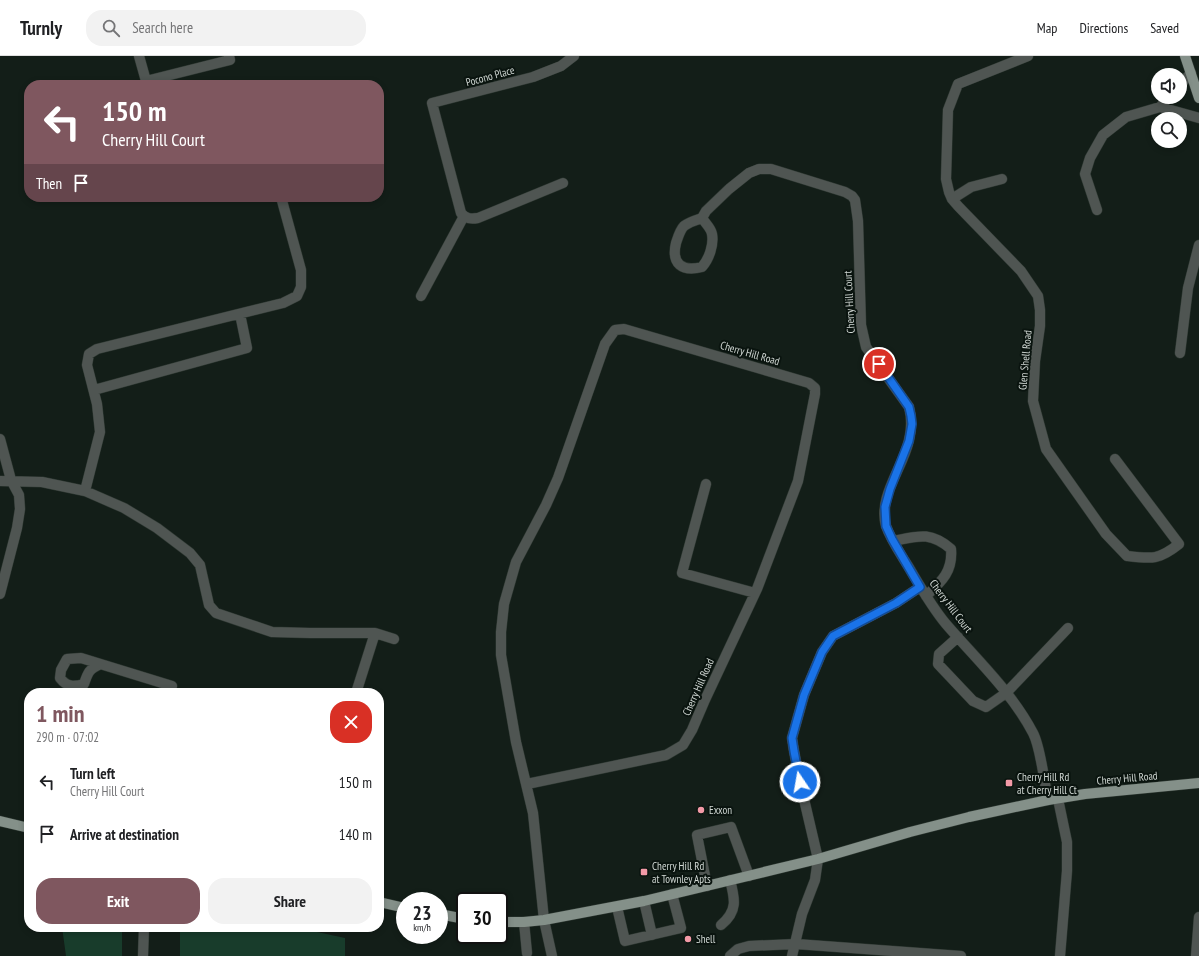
<!DOCTYPE html>
<meta charset="utf-8">
<style>
:root{--surface:#fff;--page:#f2f2f2;--text:#202124;--muted:#757577;--line:#e0e0e0;--accent:#7f575f}
body{margin:0;font-family:"PT Sans Narrow",sans-serif;background:var(--page);color:var(--text);height:100vh;display:flex;flex-direction:column;font-size:15px;white-space:nowrap}
*{box-sizing:border-box;margin:0}
p{font-size:13px;color:var(--muted)}
.icon{flex:none;width:22px;height:22px;fill:none;stroke:currentColor;stroke-width:2;stroke-linecap:round;stroke-linejoin:round}
.map{position:relative;flex:1;overflow:hidden}
.drawer{position:absolute;left:24px;top:632px;width:360px;height:244px;display:flex;flex-direction:column;background:var(--surface);border-radius:16px;box-shadow:0 2px 6px #0003}
.drawer>*{flex:none}
.hud{position:absolute;left:24px;top:24px;width:360px;height:122px;border-radius:16px;box-shadow:0 2px 6px #0003;background:#7f575f;color:#fff;overflow:hidden}
.fabs{position:absolute;left:1151px;top:12px;display:grid;gap:8px}
.fabs a{display:grid;place-items:center;width:36px;height:36px;border-radius:50%;background:var(--surface);box-shadow:0 2px 6px #0003;font-size:20px}
.speed{position:absolute;left:396px;top:836px;display:flex;gap:8px;font-size:20px;font-weight:700;text-align:center}
.speed>*{display:grid;place-content:center;width:52px;height:52px;border-radius:50%;background:var(--surface);box-shadow:0 2px 6px #0003;line-height:1}
.speed small{font-size:10px;font-weight:400}
.speed .limit{border:2px solid #111;border-radius:6px;background:#fff;color:#111}
.pin{position:absolute;display:grid;place-items:center;width:34px;height:34px;color:#fff;margin:-17px;border:2px solid #fff;border-radius:50%;box-shadow:0 1px 4px #0007}
.me{position:absolute;width:44px;margin:-22px;rotate:348deg;stroke-linejoin:round;filter:drop-shadow(0 0 3px #0008)}
.turn{display:flex;align-items:center;gap:14px;height:84px;padding:0 12px;font-size:18px}
.turn .icon{width:52px;height:52px;stroke-width:2.5}
.turn b{display:block;font-size:28px;line-height:34px}
.then{display:flex;align-items:center;height:38px;padding:0 12px;background:#0003;gap:8px;font-size:15px}
.round{display:grid;place-items:center;flex:none;width:42px;height:42px;border-radius:16px;background:var(--page)}
.headline{display:flex;align-items:center;justify-content:space-between;height:68px;padding:0 12px}
h1{font-size:24px;font-weight:800;line-height:30px;color:var(--accent)}
.action{display:flex;gap:8px;margin-top:auto;padding:8px 12px}
.action a{flex:1;height:46px;border-radius:16px;background:var(--accent);color:#fff;font-size:16px;font-weight:800;line-height:46px;text-align:center}
.action a+a{background:var(--page);color:var(--text)}
ul{padding:0;list-style:none}
li{display:flex;align-items:center;gap:12px;height:52px;padding:0 12px}
li div{flex:1}
li b{display:block;font-size:15px}
li em{font-style:normal}
header{display:flex;align-items:center;gap:24px;box-sizing:border-box;height:56px;padding:0 20px;background:var(--surface);border-bottom:1px solid var(--line)}
header strong{font-size:19px}
nav{display:flex;gap:22px;margin-inline-start:auto;font-size:14px}
.search{width:280px;height:36px;background:var(--page);display:flex;align-items:center;gap:10px;box-sizing:border-box;padding:0 14px;border-radius:16px;color:var(--muted);font-size:15px}
.map>svg:first-child{display:block}
.green{fill:#183c2b}
.lines{fill:none;stroke-linecap:round;stroke-linejoin:round}
.minor-casing{stroke:#2e3832;stroke-width:11}
.major-casing{stroke:#2e3832;stroke-width:11}
.minor{stroke:#4f5552;stroke-width:10}
.major{stroke:#849089;stroke-width:10}
.route-casing{stroke:#114b97;stroke-width:10}
.route{stroke:#1a73e8;stroke-width:7}
.poi-dot{fill:#f39aa7;stroke:#0a140f;stroke-width:1.5}
.labels{text-anchor:middle;stroke-width:4;stroke-linejoin:round;paint-order:stroke}
.street-label{font-size:11px;fill:#d1d8d4;stroke:#0a140f}
.poi-label{font-size:11px;fill:#d1d8d4;stroke:#0a140f;text-anchor:start}
</style>
<header>
<strong>Turnly</strong>
<div class="search"><svg class="icon" aria-label="search" viewBox="0 0 24 24"><circle cx="10" cy="10" r="6"/><path d="M15 15l6 6"/></svg>Search here</div>
<nav><a>Map</a><a>Directions</a><a>Saved</a></nav>
</header>
<div class="map">
<svg width="1199" height="900" viewBox="0 0 1199 900">
<rect width="100%" height="100%" fill="#131e18"/>
<path class="green" d="M62,871h60v29h-56z
M180,871h114l51,11v18h-165z"/>
<g class="lines">
<g class="minor-casing">
<path id="minor" d="M139,0l7,25 84,-21 -1,-4
M1028,0l-70,28 -10,26 -2,69 3,13 3,7 6,7 63,65 17,25 2,14v16l-5,35 -2,40 13,48 60,85 21,22c25,3 32,4 52,-12l-64,-85
M1180,29l11,-12
M1160,51l9,-10
M563,127l-85,35c-7,1 -12,1 -17,-5l-29,-110 101,-26 28,-11 13,-10
M952,143l19,-12 31,-8
M1097,154l-12,-36 5,-16 13,-23 23,-18 34,-10 39,11
M702,162l4,-7 23,-22 20,-16 10,-4h12l74,23 7,4 3,4 3,21 3,104 5,22 43,60c3,11 3,21 0,33 -6,28 -31,56 -23,86 5,14 14,27 22,40 12,20 23,40 38,58 30,35 65,67 87,109 8,15 11,49 15,67
M702,162c3,5 9,10 10,16 2,11 -3,25 -10,33 -20,5 -31,-3 -26,-24 2,-6 4,-13 8,-17 5,-4 12,-6 18,-8z
M421,240l43,-80
M1180,297l8,-65 11,-43
M94,334l153,-42 -7,-34
M0,383l11,41 8,15 1,14 -3,19 -17,66
M0,425l42,1 43,9 39,17 33,20 33,25 10,12 9,40 7,8 56,19 38,1h65l19,6
M706,428l-24,89 73,20
M85,435l15,-59 -3,-28 -10,-39 2,-11 8,-5 186,-46 14,-7 4,-9v-17l-20,-73
M893,485c25,-5 37,-10 58,8 2,23 -10,33 -25,47
M958,581l-19,17 -1,10 35,37 13,6 20,-14 62,-65
M101,608c-12,5 -13,8 -17,20 -11,3 -17,3 -24,-6l1,-8 6,-11 14,-1 91,28
M356,637l19,-60
M527,728l139,-29 17,-10 9,-15 12,-28 53,-113 41,-108 17,-87v-6l-6,-5 -185,-54 -9,1 -10,14 -47,134 -12,27 -30,57 -12,42 -3,28v23l15,87 17,71 11,107 8,36
M1058,743l9,43v29l-7,85
M707,830l-10,-51 34,-8 18,49
M644,845l8,34
M617,851l8,34 56,-13 -9,-34
M524,866l3,31
M721,869c17,-14 14,-26 9,-45
M143,900l1,-29
M730,900l8,-7 11,-3 47,-2 165,12
M792,900l10,-42 13,-34 3,-21 -18,-77 -6,-31 -2,-13 12,-43 18,-43 11,-16 63,-33 24,-16
M1196,900l3,-39"/>
</g>
<g class="major-casing">
<path id="major" d="M1185,0l14,42
M0,765l29,7
M379,846l26,6
M439,858l26,5
M499,866h25l20,-2 100,-19 174,-42 92,-27 59,-15 79,-17 37,-6 114,-11"/>
</g>
<use href="#minor" class="minor"/>
<use href="#major" class="major"/>
</g>
<g class="lines">
<g class="route-casing">
<path id="route" d="M800,726l-6,-31 -2,-13 12,-43 18,-43 11,-16 63,-33 24,-16 -28,-48 -6,-13 -1,-19 5,-18 19,-48 3,-17 -1,-8 -2,-9 -30,-43"/>
</g>
<use href="#route" class="route"/>
</g>
<g class="poi-dot">
<rect x="1005" y="723" width="8" height="8" rx="2"/>
<circle cx="701" cy="754" r="4"/>
<rect x="640" y="812" width="8" height="8" rx="2"/>
<circle cx="688" cy="883" r="4"/>
</g>
<g class="labels">
<g class="street-label">
<text transform="translate(490 20) rotate(-15)" y="4">Pocono Place</text>
<text transform="translate(849 246) rotate(-93)" y="4">Cherry Hill Court</text>
<text transform="translate(750 297) rotate(16)" y="4">Cherry Hill Road</text>
<text transform="translate(1025 304) rotate(-85)" y="4">Glen Shell Road</text>
<text transform="translate(951 550) rotate(53)" y="4">Cherry Hill Court</text>
<text transform="translate(698 631) rotate(-66)" y="4">Cherry Hill Road</text>
<text transform="translate(1127 722) rotate(-5)" y="4">Cherry Hill Road</text>
</g>
<g class="poi-label">
<text x="1017" y="725">Cherry Hill Rd<tspan x="1017" dy="13">at Cherry Hill Ct</tspan></text>
<text x="709" y="758">Exxon</text>
<text x="652" y="814">Cherry Hill Rd<tspan x="652" dy="13">at Townley Apts</tspan></text>
<text x="696" y="887">Shell</text>
</g>
</g>
</svg>
<div class="fabs">
<a><svg class="icon" aria-label="sound" viewBox="0 0 24 24"><path d="M4 9h4l5-4v14l-5-4H4zM17 9q2 3 0 6"/></svg></a>
<a><svg class="icon" aria-label="search" viewBox="0 0 24 24"><circle cx="10" cy="10" r="6"/><path d="M15 15l6 6"/></svg></a>
</div>
<div class="speed"><div>23<small>km/h</small></div><div class="limit">30</div></div>
<div class="pin" style="left:879px;top:308px;background:#d93025"><svg class="icon" aria-label="arrive" viewBox="0 0 24 24"><path d="M6 21V4h12l-3 4 3 4H6"/></svg></div>
<svg class="me" style="left:800px;top:726px" viewBox="-20 -20 40 40"><circle r="17" fill="#1a73e8" stroke="#fff" stroke-width="3"/><path d="M0-11L8 9 0 5-8 9z" fill="#fff"/></svg>
<div class="hud">
<div class="turn"><svg class="icon" aria-label="left" viewBox="0 0 24 24"><path d="M17 20v-9H6M10 6l-5 5 5 5"/></svg><div><b>150 m</b>Cherry Hill Court</div></div>
<div class="then">Then<svg class="icon" aria-label="arrive" viewBox="0 0 24 24"><path d="M6 21V4h12l-3 4 3 4H6"/></svg></div>
</div>
<section class="drawer">
<div class="headline"><div><h1>1 min</h1><p>290 m · 07:02</p></div><a class="round" style="background:#d93025;color:#fff"><svg class="icon" aria-label="close" viewBox="0 0 24 24"><path d="M6 6l12 12M18 6L6 18"/></svg></a></div>
<ul>
<li><svg class="icon" aria-label="left" viewBox="0 0 24 24"><path d="M17 20v-9H6M10 6l-5 5 5 5"/></svg><div><b>Turn left</b><p>Cherry Hill Court</p></div><em>150 m</em></li>
<li><svg class="icon" aria-label="arrive" viewBox="0 0 24 24"><path d="M6 21V4h12l-3 4 3 4H6"/></svg><div><b>Arrive at destination</b></div><em>140 m</em></li>
</ul>
<div class="action"><a>Exit</a><a>Share</a></div>
</section>
</div>
